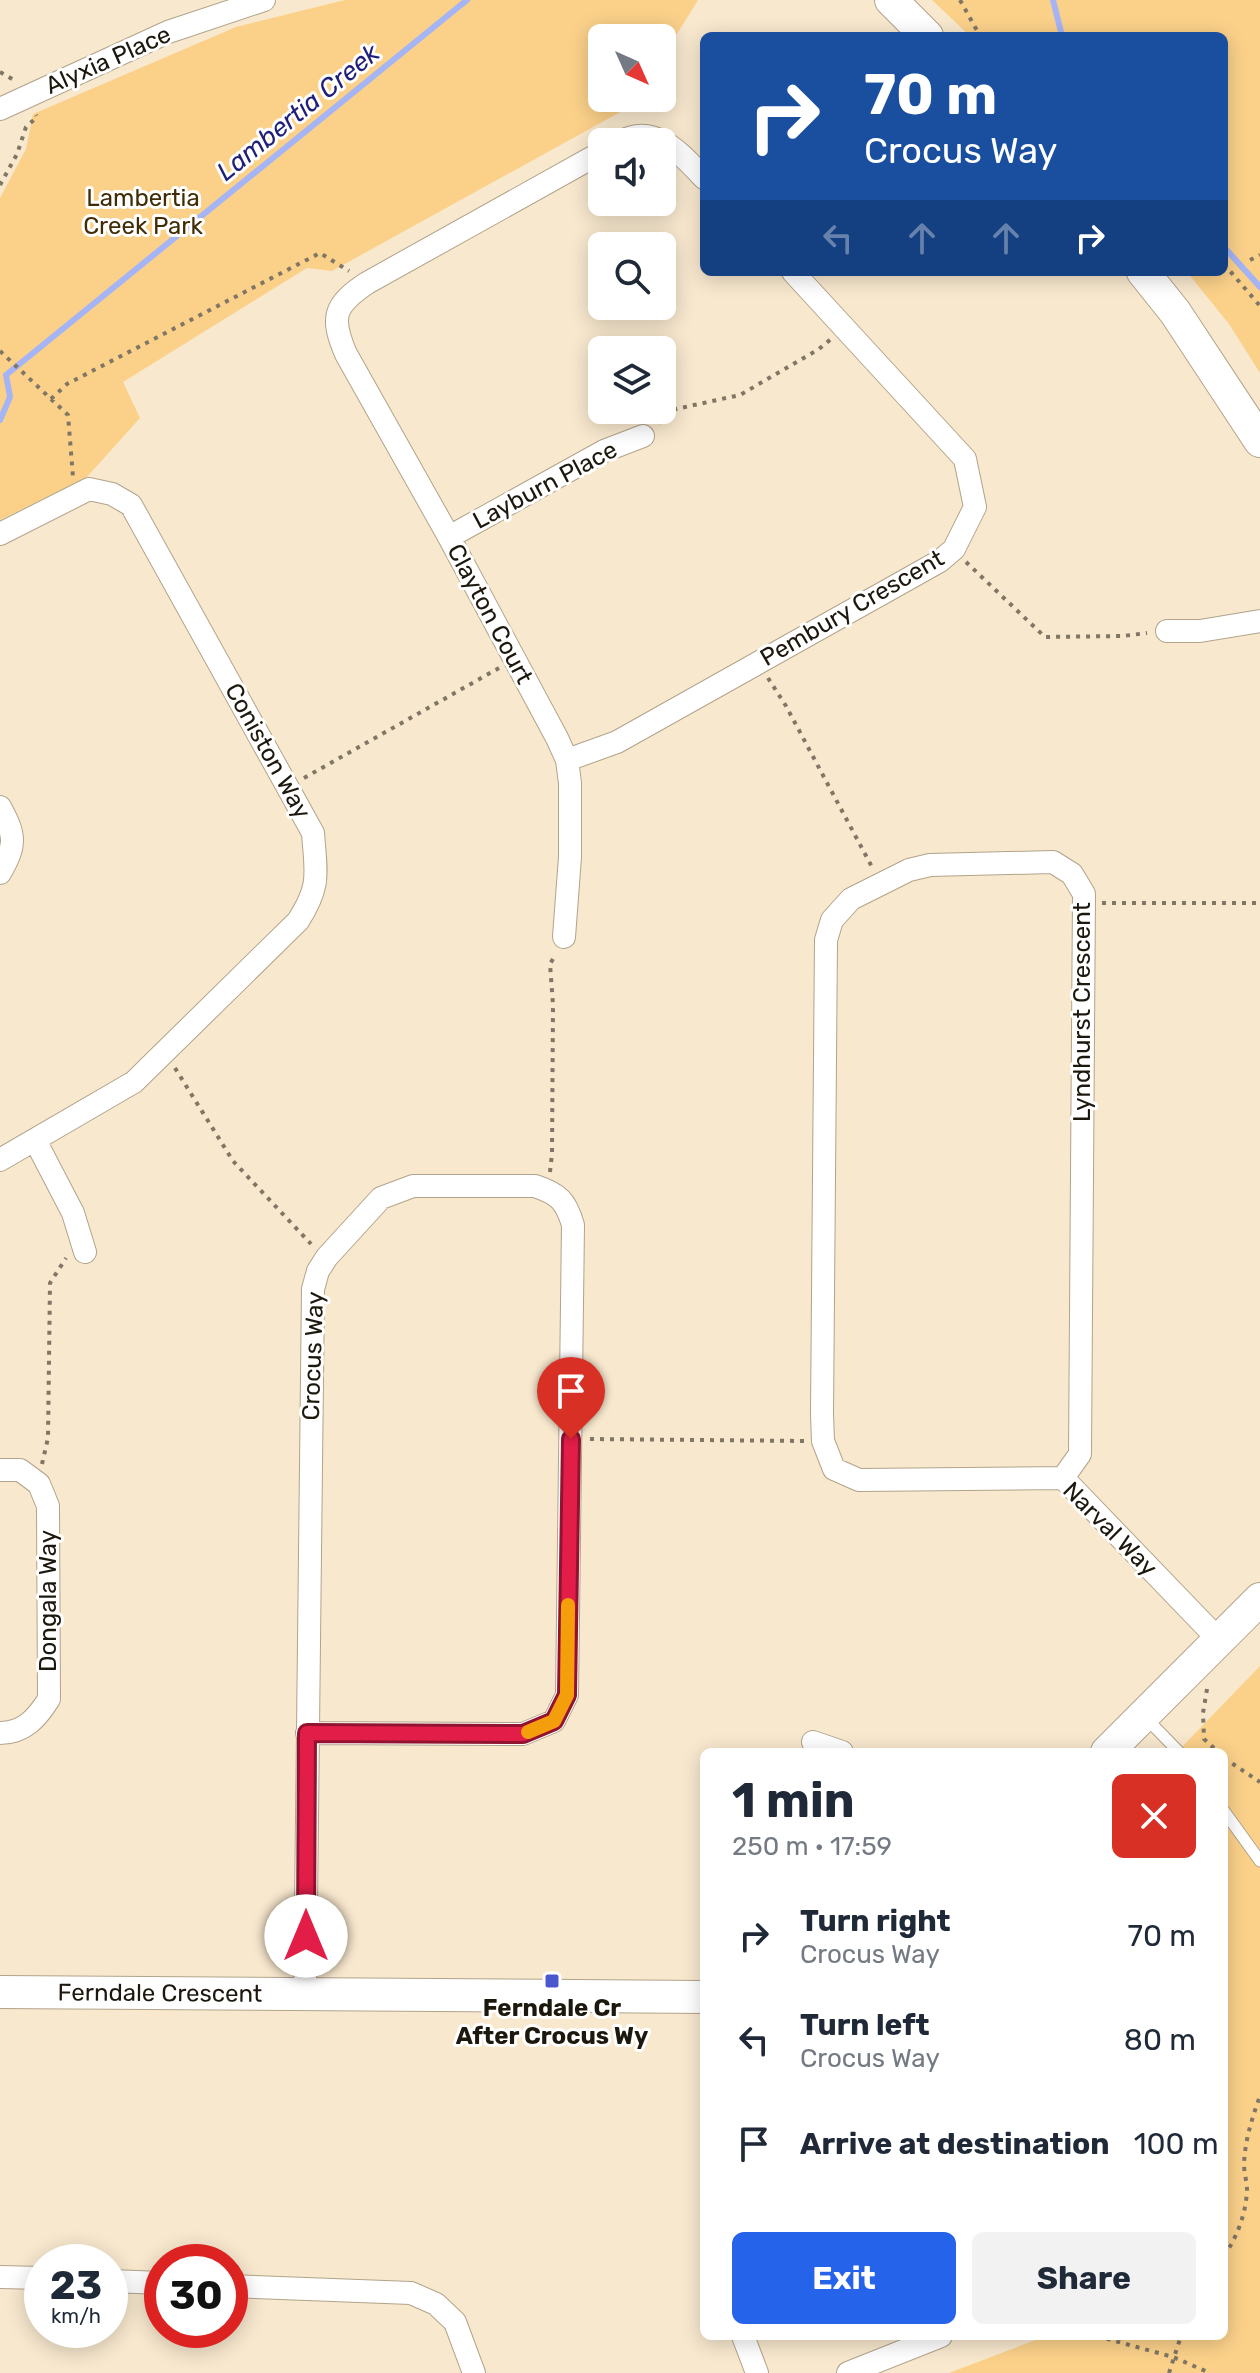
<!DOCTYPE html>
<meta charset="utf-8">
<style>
:root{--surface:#fff;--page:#f2f2f3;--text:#1f2937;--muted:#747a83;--accent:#2563eb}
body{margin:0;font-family:Rubik,sans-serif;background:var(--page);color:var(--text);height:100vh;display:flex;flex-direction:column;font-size:30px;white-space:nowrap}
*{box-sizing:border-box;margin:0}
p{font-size:26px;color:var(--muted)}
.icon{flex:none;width:44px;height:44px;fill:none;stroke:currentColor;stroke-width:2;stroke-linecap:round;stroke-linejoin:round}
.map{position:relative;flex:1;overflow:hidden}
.panel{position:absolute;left:700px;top:1748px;width:528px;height:592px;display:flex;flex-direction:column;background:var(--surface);border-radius:12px;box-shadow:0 4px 20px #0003}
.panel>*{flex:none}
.guide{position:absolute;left:700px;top:32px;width:528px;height:244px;border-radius:12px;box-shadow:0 4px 20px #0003;background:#1a4fa0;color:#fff;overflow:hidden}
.needle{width:52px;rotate:135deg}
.controls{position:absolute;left:588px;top:24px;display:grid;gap:16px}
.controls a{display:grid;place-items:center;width:88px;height:88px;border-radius:12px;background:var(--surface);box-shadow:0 4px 20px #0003;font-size:40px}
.speed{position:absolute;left:24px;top:2244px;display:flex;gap:16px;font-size:40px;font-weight:700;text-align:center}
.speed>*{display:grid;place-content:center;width:104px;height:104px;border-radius:50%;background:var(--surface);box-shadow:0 4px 20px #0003;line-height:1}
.speed small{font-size:20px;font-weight:400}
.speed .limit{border:12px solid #d22;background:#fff;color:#111}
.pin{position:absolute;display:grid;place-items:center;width:68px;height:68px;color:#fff;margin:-82px -34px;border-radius:50% 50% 50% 0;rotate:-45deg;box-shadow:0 0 8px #0007}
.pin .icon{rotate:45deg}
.me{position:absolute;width:88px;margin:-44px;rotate:0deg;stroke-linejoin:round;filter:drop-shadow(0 0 6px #0008)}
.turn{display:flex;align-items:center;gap:28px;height:168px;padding:0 32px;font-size:36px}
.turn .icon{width:104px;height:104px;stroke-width:2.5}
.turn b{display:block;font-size:56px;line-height:68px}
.lanes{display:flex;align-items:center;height:76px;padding:0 32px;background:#0003;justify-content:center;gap:40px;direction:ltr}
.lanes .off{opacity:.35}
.round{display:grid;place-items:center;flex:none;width:84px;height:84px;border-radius:12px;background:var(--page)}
.head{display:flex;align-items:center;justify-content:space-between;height:136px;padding:0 32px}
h1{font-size:48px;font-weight:700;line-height:60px}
.action{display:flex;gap:16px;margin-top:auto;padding:16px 32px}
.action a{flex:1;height:92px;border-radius:12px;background:var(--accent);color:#fff;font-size:32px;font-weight:700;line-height:92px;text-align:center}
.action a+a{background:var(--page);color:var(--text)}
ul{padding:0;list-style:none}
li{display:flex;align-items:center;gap:24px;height:104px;padding:0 32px}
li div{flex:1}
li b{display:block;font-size:30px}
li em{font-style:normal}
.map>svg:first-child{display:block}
.green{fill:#fbd18a}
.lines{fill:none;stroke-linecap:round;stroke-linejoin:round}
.stream{stroke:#a4b4f5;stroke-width:6}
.lane-casing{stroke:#b2a38a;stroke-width:13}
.street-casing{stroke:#b2a38a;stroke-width:24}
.secondary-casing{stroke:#b2a38a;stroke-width:34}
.path{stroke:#807665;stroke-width:4;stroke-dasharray:4 6;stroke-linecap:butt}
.lane{stroke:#fff;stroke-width:11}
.street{stroke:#fff;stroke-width:22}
.secondary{stroke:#fff;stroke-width:32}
.route-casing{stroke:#92132f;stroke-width:20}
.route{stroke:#e11d48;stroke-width:14}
.slow{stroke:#f59e0b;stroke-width:14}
.poi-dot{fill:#4a57cd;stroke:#fff;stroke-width:3}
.labels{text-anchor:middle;stroke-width:6;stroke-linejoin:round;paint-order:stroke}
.street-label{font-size:24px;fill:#1d180e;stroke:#fff}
.park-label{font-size:24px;fill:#402c05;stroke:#fff}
.poi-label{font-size:24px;font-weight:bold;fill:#1d180e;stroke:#fff}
.water-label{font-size:26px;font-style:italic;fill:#1f1f7a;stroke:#fff}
</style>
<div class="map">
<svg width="1260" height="2373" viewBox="0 0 1260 2373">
<rect width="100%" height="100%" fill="#f8e8ce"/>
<path class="green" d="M345,0h353l-36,58v-20h-60v60h35l-4,7 -301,166 -25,-3 -184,114 17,36 -54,60 -86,42v-322l26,-49 7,-35 203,-87z
M932,0h328v373l-31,-49 -42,-52h37v-236h-254z
M1260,1666v707h-311l97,-37h178v-584h-47z"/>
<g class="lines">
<path class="stream" d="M1053,0l9,36
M1224,247l36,40
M6,375l461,-375
M0,420l10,-23 -4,-22"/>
<g class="lane-casing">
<path id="lane" d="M1144,1716l35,36
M1224,1811l36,50"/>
</g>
<g class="street-casing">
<path id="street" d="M0,109l168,-77 96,-32
M620,142c35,-20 62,13 84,36
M0,534l89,-45 23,5 19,11 182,328c3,41 8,52 -15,88l-164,161 -134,78
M449,537l155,-86 39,-15
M1167,631h33l60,-10
M567,760l50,-18 323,-181 14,-12 21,-42 -10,-48 -172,-187
M0,807c16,29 16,38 0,66
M564,937l6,-80v-74l-3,-23 -10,-22 -108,-201 -103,-183c-16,-37 -12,-49 21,-71l235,-131
M35,1140l38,73 12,39
M0,1470h20l19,14 9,22 1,193c-12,19 -25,34 -49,34
M1063,1478l17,-24 4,-560 -12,-20 -19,-12 -123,3 -21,5 -58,29 -19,21 -6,20 -4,474 1,27 11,28 25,11 204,-2 156,162
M813,1742l29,10
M305,1994l8,-705 5,-18 9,-14 54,-59 32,-12h122c24,8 31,15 38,39l-6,470 -13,26 -31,13 -216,-1
M0,2277l42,1
M110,2281l52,2
M230,2286l181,7 25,11 19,18 19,51
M743,2336l14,37
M848,2373l93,-37"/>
</g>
<g class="secondary-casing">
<g id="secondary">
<path d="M891,0l36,36"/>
<path d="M1143,272l32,40 85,129"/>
<path d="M1107,1752l153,-153"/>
<path id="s1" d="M0,1992l704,5"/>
</g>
</g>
<path class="path" d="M960,0l20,36
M0,72l14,8
M0,185l17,-31 9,-27 11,-10 -1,-2
M1250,260l10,-5
M1224,264l36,42
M0,351l68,64 5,62
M51,399l16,-15 253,-131 29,18
M658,423l18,-14 64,-14 79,-46 12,-10
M966,562l79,75 78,-1 24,-3
M768,678l18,28 86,161
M304,778l195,-110
M1102,903h158
M175,1068l58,93 78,83
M550,1172l2,-18 1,-149 -3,-41 6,-10
M590,1439l215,2
M42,1464l6,-26 2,-155 16,-25
M1207,1689l-4,24 1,26 14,13
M1224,1758l36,24
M1224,2256c13,-19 22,-42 23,-66 0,-8 -3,-17 -3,-26 1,-24 8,-46 16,-68
M1097,2336l76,21 37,16
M1169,2373l12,-37"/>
<use href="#lane" class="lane"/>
<use href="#street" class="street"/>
<use href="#secondary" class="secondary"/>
</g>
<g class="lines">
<g class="route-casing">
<path id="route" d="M306,1936l1,-203 216,1 31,-13 13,-26 4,-256"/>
</g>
<use href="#route" class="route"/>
<path class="slow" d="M528,1732l26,-11 13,-26 1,-90"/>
</g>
<rect class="poi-dot" x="544" y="1973" width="16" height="16" rx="4"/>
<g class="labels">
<g class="street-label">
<text transform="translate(108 60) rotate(-24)" y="8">Alyxia Place</text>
<text transform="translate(545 485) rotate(-28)" y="8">Layburn Place</text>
<text transform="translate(852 608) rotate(-30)" y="8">Pembury Crescent</text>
<text transform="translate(490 614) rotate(62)" y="8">Clayton Court</text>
<text transform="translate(268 751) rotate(61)" y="8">Coniston Way</text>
<text transform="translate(1082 1012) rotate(-90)" y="8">Lyndhurst Crescent</text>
<text transform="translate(313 1356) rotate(-88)" y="8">Crocus Way</text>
<text transform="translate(1110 1529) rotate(45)" y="8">Narval Way</text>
<text transform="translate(48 1601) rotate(-90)" y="8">Dongala Way</text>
<text dy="8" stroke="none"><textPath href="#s1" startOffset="160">Ferndale Crescent</textPath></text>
</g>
<g class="park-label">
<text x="143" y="206">Lambertia<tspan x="143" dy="28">Creek Park</tspan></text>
</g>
<g class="poi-label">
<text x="552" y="2016">Ferndale Cr<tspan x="552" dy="28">After Crocus Wy</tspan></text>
</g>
<g class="water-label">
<text transform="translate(298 112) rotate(-39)" y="9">Lambertia Creek</text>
</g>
</g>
</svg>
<div class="controls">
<a><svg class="needle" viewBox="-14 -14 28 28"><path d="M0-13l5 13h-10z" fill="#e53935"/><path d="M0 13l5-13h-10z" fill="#747a83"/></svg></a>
<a><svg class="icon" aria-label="sound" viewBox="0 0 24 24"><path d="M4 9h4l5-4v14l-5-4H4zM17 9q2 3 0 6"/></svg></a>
<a><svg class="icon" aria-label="search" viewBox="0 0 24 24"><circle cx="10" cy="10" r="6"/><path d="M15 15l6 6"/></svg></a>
<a><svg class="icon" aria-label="layers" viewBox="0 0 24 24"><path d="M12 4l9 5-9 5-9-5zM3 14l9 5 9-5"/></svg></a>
</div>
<div class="speed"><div>23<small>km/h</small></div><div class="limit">30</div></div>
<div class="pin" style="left:571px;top:1439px;background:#d93025"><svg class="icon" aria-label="arrive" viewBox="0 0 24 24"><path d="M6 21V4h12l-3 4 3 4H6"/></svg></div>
<svg class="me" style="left:306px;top:1936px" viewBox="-20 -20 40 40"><circle r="19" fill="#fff"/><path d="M0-13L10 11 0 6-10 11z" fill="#e11d48"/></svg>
<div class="guide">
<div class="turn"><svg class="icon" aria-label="right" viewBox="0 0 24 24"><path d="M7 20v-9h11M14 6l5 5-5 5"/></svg><div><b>70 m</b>Crocus Way</div></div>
<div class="lanes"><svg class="icon off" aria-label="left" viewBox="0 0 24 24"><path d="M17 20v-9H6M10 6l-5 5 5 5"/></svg><svg class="icon off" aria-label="ahead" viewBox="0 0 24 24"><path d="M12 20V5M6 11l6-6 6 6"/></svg><svg class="icon off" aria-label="ahead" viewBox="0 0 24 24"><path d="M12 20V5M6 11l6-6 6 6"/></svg><svg class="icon" aria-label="right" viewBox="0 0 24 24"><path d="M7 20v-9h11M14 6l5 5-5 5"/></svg></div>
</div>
<section class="panel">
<div class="head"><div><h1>1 min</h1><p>250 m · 17:59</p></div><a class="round" style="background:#d93025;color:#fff"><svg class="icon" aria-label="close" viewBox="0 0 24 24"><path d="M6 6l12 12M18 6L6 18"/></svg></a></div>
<ul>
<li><svg class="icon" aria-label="right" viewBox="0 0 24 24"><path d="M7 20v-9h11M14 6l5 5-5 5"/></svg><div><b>Turn right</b><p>Crocus Way</p></div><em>70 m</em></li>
<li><svg class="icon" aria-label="left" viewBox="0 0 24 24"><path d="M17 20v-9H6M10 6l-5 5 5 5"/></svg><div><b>Turn left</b><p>Crocus Way</p></div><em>80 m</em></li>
<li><svg class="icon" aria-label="arrive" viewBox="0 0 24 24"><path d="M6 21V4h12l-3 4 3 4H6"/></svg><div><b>Arrive at destination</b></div><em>100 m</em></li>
</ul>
<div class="action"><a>Exit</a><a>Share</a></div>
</section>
</div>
